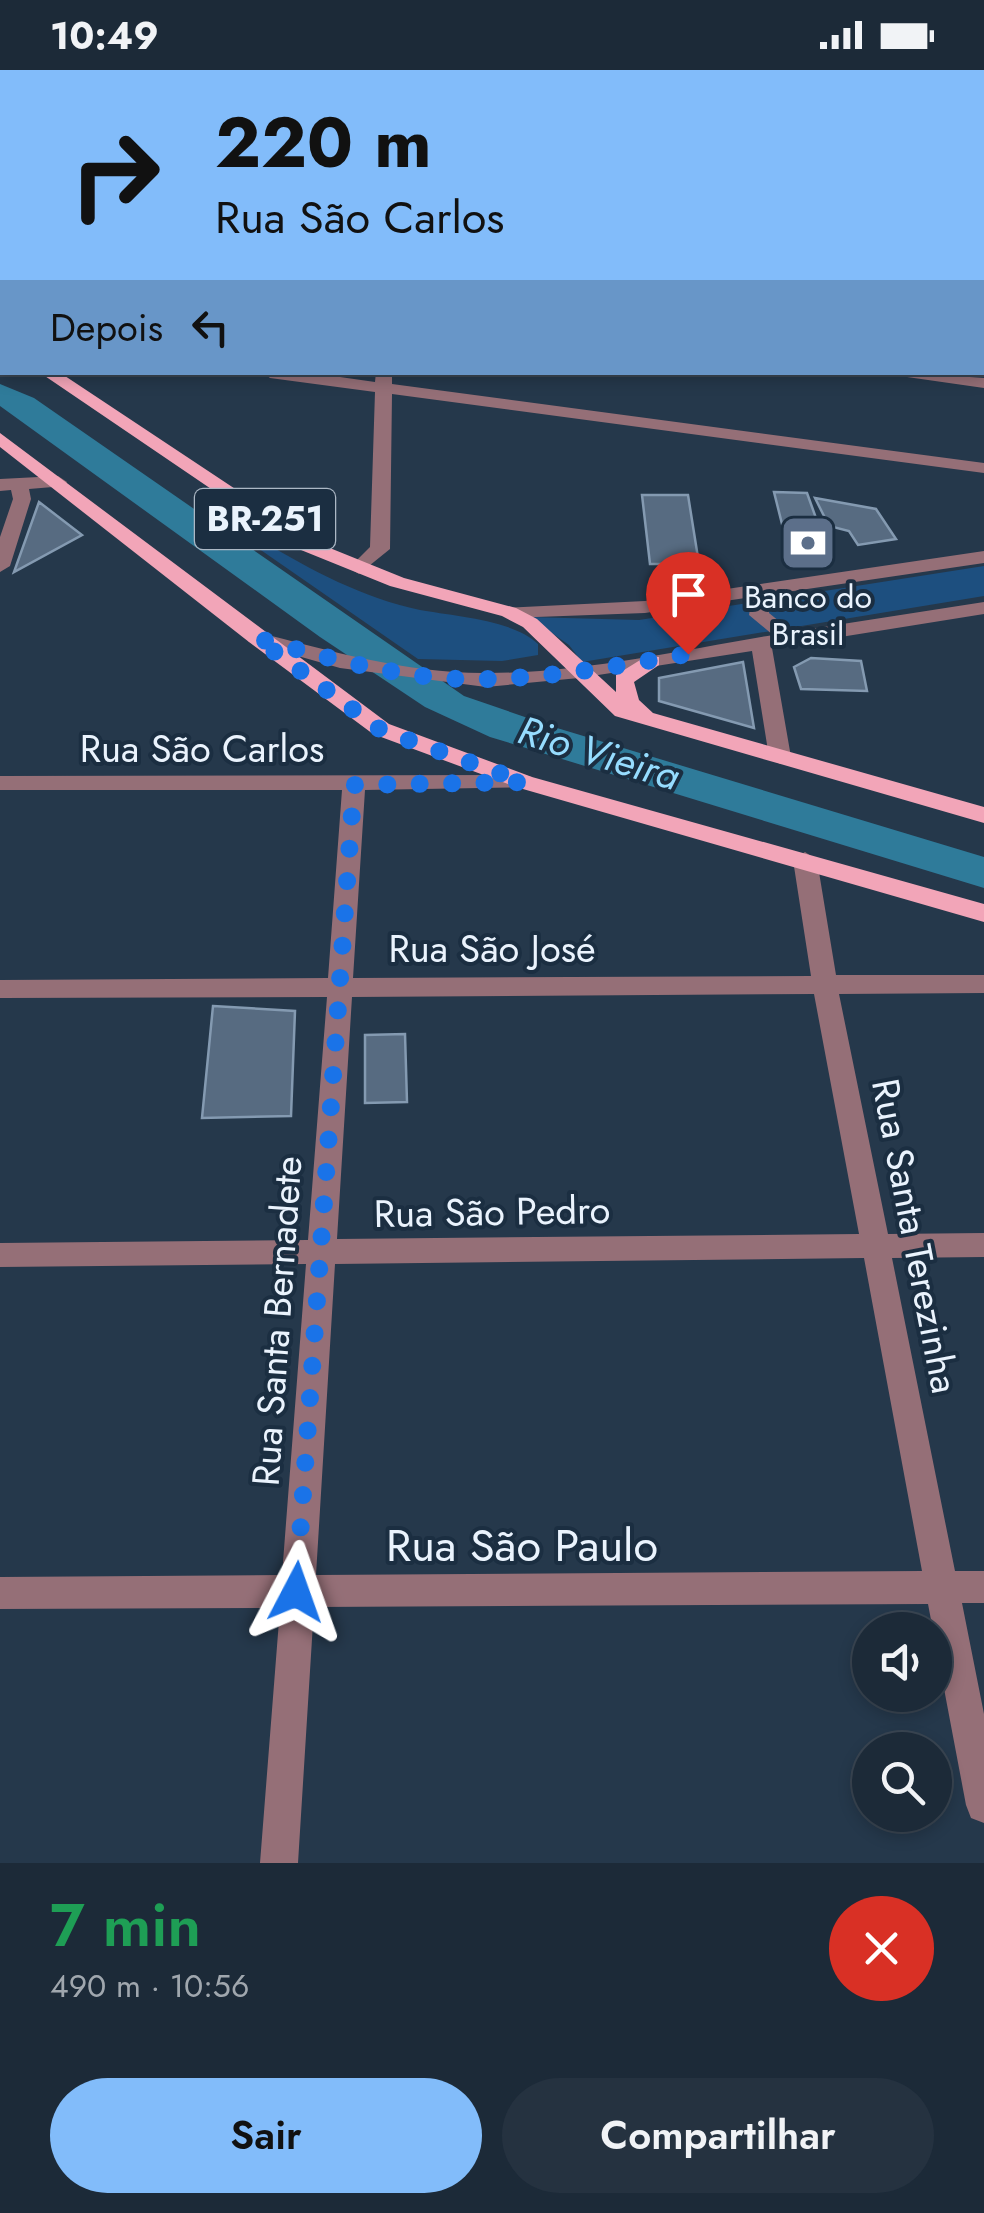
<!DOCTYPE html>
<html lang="pt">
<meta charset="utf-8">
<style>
:root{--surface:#1c2a38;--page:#253240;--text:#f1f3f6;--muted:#a0a7ae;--line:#3a4653;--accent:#82bcfa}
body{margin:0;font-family:Jost,sans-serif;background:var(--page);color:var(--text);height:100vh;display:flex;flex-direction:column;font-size:38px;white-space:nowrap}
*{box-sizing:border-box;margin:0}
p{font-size:32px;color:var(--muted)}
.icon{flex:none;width:55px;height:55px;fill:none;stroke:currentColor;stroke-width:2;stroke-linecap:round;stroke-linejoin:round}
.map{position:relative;height:1793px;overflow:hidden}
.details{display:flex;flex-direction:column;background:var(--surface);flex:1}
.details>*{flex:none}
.guide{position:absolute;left:0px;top:0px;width:985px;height:305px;box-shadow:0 5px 15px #0003,0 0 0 2px var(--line);background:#82bcfa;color:#111;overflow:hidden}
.controls{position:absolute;left:852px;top:1542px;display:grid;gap:20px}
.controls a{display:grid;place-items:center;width:100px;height:100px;border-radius:50%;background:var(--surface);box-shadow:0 5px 15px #0003,0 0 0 2px var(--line);font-size:50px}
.pin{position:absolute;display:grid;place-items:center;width:85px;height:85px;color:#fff;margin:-102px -42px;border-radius:50% 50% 50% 0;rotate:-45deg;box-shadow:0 0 10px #0007}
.pin .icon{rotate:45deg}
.me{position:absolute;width:110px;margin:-55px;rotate:4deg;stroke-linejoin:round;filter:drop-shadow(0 0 8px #0008)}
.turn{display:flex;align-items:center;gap:35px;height:210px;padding:0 50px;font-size:45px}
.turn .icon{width:130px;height:130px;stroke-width:2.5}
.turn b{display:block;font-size:70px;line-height:85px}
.then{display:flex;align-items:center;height:95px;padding:0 50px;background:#0003;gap:20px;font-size:38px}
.round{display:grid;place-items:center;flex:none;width:105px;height:105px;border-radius:52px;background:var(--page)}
.headline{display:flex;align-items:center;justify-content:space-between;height:170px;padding:0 50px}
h1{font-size:60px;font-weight:600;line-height:75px;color:#1e9e55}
.button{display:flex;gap:20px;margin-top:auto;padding:20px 50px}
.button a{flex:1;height:115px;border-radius:60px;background:var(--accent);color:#111;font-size:40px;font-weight:600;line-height:115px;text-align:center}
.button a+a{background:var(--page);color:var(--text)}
.status{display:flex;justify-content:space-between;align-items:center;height:70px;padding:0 50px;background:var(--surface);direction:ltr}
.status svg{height:28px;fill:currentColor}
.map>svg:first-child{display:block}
.green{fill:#1d4f7f}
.water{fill:#2f7b9a}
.building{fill:#576b81;stroke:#849ab1;stroke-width:2.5}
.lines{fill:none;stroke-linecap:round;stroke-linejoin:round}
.minor{fill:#956f77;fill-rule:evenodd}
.major{fill:#f2a5b8;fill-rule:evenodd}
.route{stroke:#1a73e8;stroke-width:18;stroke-dasharray:0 32.4}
.labels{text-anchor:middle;stroke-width:8;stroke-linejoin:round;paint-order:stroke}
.far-poi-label{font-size:32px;fill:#eaf3fd;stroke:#1b2e41}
.shield{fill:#1b2e41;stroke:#acb8c5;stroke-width:2.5}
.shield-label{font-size:35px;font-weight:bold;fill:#eaf3fd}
.street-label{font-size:38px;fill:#eaf3fd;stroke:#1b2e41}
.water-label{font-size:40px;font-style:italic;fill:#96dcfe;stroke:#1b2e41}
.near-street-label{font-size:45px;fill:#eaf3fd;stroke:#1b2e41}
</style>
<div class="status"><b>10:49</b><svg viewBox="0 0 49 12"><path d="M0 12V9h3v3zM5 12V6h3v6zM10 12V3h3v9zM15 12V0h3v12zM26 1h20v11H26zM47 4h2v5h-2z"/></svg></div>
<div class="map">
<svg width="984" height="1793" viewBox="0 0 984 1793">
<rect width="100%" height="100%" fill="#25384b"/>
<path class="green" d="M262,471c49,29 101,57 158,69 33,6 94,10 118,34v11l-36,6 -84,-2 -163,-113z
M984,496v30l-402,66 -13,-17 -40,-28 110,3z"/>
<path class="water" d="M0,314l34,14 430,298 93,32 427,129v31l-494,-151 -65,-30 -105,-70 -320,-231z"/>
<path class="building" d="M774,422l33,1 19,53 -38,2z
M642,425h46l11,69h-49z
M815,428l61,11 20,30 -38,6 -9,-14 -20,-5z
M39,432l43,33 -68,37z
M811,588l50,3 6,30 -66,-2 -7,-22z
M743,592l11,66 -95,-27v-23z
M213,936l82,5 -4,105 -89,2z
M405,964l2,68 -42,1v-68z"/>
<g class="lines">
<path class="minor" d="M347,0h13l1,2h-13z
M428,0h12l1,2h-12z
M0,105h2v8h-2z
M982,227h2v10h-2z
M262,302h43l70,10 1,-10h16v12l592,79v10l-592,-79 -2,155 -31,25 -10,-6 21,-21 5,-155 -105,-14z
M899,302l85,6v10l-77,-11z
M58,406l9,6 -2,4 -36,3 2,10 -21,67 -10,6v-35l13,-38 -2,-9 -11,1v-12z
M984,481v12l-204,30 -10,9 -1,11 16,13 19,4 180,-28v12l-212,34 19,109 -11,7 -11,-7 -17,-106 -173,27 -93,9 -146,-19 -91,-26 -3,-4 10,-6c75,19 153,42 232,41 95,0 193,-23 285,-38l-24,-20 3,-18 -107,16 -136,5 -10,-6 3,-4 143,-7z
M524,705l8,2 3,5 -3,5 -167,3 -12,188 458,-2 -18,-116 12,-8 12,8 19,115h148v18l-145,1 49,240 96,-1v24l-92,1 63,313h29v32h-22l22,111v109l-13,-5 -5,-13 -38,-201 -614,3 -16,256h-38l20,-255 -280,1v-32l282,-2 24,-311 -306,3v-24l308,-3 19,-243 -327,1v-18l328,-2 14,-188h-342v-14zM814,924l45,240 -522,5 15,-242zM864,1188l58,313 -606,4 19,-311z"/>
<path class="major" d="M196,0h32l1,2h-32z
M276,0h34l1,2h-34z
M982,86h2v8h-2z
M0,279h2v10h-2z
M39,302h20l256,170 89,36 112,30 21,11 79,73v-17l29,-18h14v8l-25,17 5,18 14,13 331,94v16l-369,-107 -92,-89 -21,-11 -112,-30 -89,-36z
M0,363l389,291 143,53 452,127v18l-468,-135 -143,-53 -124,-92 -249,-195z"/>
</g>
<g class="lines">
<path class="route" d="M296,1522l58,-807 170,-3 -143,-52 -125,-92c75,21 155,44 234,41 66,-2 133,-14 198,-25"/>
</g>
<defs>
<g id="bank-square" transform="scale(2.875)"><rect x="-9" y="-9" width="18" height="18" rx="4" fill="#5c6f8a" stroke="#1b2e41"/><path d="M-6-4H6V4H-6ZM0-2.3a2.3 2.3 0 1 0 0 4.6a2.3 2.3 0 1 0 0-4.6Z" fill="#fff"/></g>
</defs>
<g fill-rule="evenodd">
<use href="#bank-square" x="808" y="473"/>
</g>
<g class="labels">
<g class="far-poi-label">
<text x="808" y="538">Banco do<tspan x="808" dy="37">Brasil</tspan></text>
</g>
<rect class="shield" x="195" y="419" width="140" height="60" rx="8"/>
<g class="shield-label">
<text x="265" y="461">BR-251</text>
</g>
<g class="street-label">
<text x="202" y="692">Rua São Carlos</text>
<text x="492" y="892">Rua São José</text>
<text transform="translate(492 1142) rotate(-1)" y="13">Rua São Pedro</text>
<text transform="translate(915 1166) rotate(79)" y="13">Rua Santa Terezinha</text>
<text transform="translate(277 1251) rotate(-86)" y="13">Rua Santa Bernadete</text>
</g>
<g class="water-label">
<text transform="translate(599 683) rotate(17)" y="14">Rio Vieira</text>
</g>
<g class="near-street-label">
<text x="522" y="1491">Rua São Paulo</text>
</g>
</g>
</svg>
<div class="controls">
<a><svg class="icon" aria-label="sound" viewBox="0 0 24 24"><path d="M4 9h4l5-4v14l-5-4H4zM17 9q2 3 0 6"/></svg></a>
<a><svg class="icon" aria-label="search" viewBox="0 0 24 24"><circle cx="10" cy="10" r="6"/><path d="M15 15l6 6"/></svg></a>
</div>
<div class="pin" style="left:688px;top:584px;background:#d93025"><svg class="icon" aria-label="arrive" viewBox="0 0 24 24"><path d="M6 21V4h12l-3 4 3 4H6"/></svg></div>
<svg class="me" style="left:296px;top:1522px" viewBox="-20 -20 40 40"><path d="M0-17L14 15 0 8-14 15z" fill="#1a73e8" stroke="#fff" stroke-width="4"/></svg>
<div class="guide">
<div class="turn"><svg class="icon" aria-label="right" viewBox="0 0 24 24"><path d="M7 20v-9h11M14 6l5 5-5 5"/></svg><div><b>220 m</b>Rua São Carlos</div></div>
<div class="then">Depois<svg class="icon" aria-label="left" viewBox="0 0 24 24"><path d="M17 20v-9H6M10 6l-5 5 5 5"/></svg></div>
</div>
</div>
<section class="details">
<div class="headline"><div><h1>7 min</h1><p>490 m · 10:56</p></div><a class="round" style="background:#d93025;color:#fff"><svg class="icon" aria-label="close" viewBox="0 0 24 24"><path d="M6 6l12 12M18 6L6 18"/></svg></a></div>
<div class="button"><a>Sair</a><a>Compartilhar</a></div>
</section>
